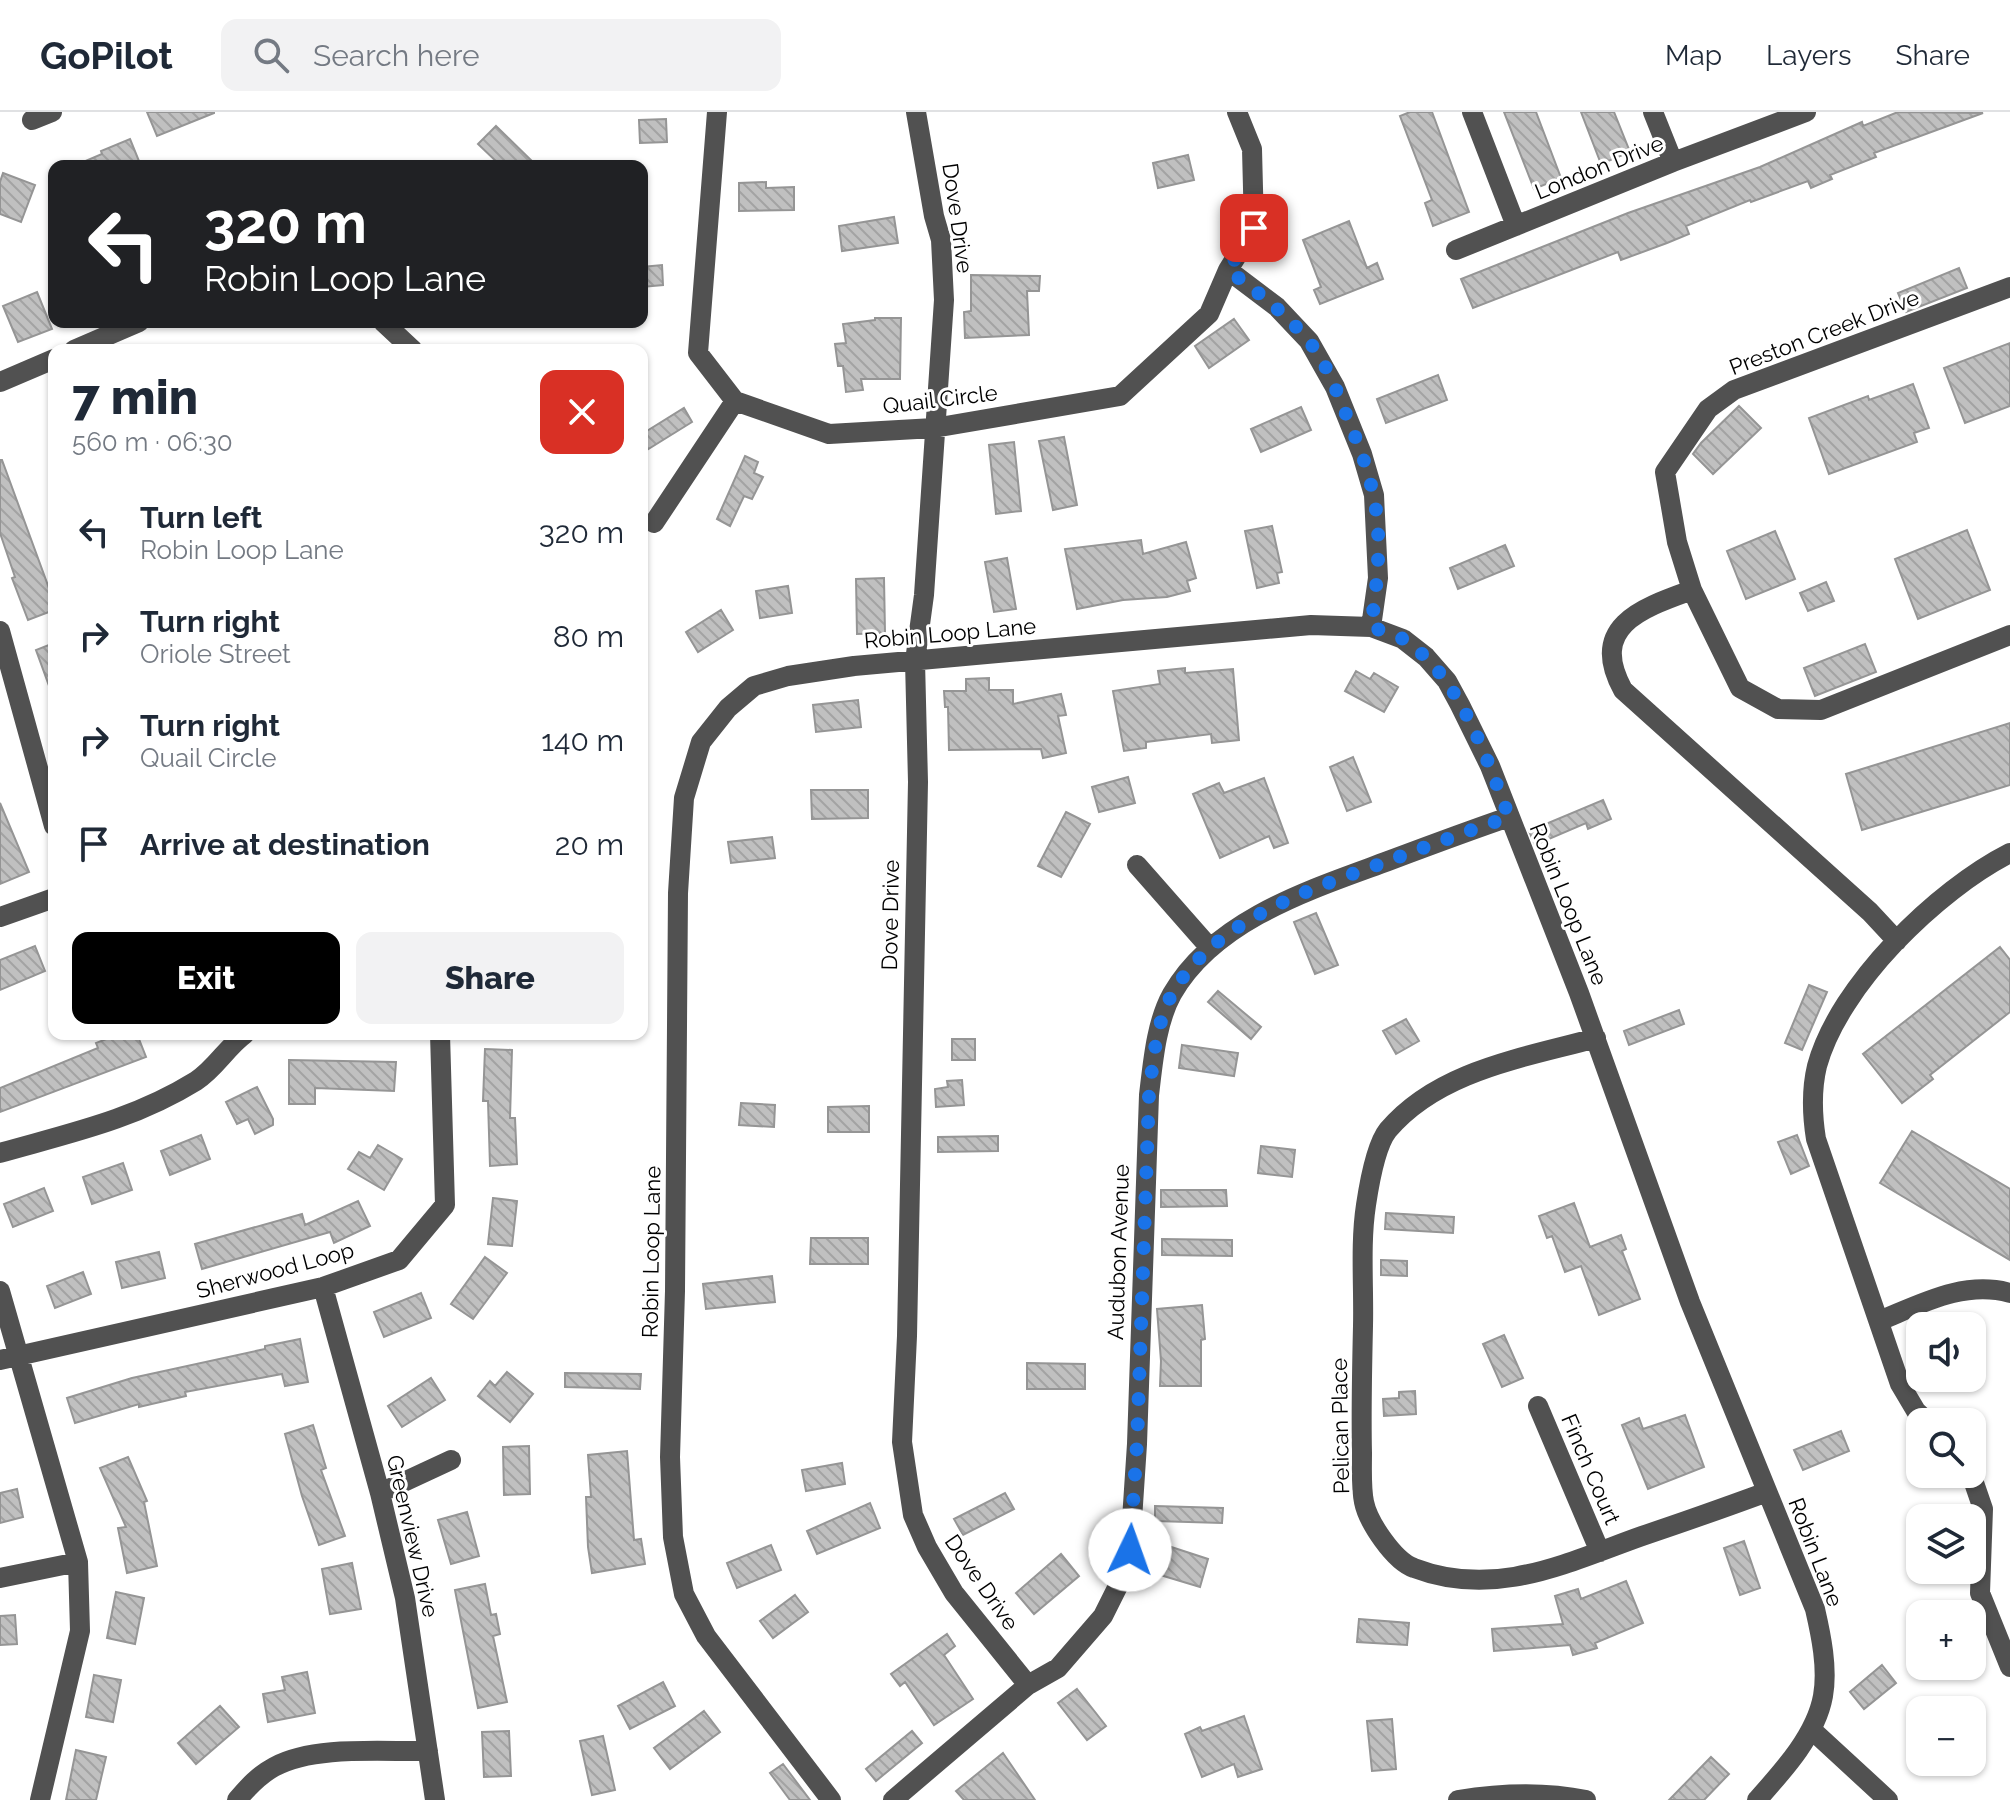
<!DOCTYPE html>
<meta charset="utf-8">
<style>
:root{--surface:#fff;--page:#f2f2f3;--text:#1f2937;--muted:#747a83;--line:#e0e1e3;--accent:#000}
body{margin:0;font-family:Raleway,sans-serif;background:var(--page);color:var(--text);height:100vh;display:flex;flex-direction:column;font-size:30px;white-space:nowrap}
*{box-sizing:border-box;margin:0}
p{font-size:26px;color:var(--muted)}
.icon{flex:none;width:44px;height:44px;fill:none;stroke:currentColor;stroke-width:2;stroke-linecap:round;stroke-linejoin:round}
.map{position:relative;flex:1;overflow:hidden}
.details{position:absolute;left:48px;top:232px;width:600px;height:696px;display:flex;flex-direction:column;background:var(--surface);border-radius:16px;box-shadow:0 2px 6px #0004}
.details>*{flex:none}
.guide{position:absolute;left:48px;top:48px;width:600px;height:168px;border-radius:16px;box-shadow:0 2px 6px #0004;background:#202124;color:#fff;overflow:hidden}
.fabs{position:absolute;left:1906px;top:1200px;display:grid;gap:16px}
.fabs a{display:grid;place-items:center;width:80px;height:80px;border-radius:16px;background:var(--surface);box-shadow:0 2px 6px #0004;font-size:40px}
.pin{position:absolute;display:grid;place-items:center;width:68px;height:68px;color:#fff;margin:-34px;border-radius:16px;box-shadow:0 4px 12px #0006}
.me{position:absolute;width:88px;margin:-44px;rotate:3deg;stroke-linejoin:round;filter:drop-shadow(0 0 6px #0008)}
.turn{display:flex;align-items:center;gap:28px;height:168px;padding:0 24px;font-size:36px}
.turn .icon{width:104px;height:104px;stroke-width:2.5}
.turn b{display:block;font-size:56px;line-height:68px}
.round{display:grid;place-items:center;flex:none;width:84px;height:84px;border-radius:16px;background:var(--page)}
.summary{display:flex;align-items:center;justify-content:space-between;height:136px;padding:0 24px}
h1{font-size:48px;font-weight:800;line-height:60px}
.cta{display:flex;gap:16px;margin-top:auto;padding:16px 24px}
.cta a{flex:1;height:92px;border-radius:16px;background:var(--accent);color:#fff;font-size:32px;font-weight:800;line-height:92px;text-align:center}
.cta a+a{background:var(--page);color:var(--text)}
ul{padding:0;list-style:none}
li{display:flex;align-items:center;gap:24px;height:104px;padding:0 24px}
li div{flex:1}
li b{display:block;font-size:30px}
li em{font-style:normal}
header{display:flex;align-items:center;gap:48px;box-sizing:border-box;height:112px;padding:0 40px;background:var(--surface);border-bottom:2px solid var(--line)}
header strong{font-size:38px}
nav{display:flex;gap:44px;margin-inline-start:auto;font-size:28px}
.search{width:560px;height:72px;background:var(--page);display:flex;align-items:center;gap:20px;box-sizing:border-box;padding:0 28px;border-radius:16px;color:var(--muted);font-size:30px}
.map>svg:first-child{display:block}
.building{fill:url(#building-back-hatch);stroke:#959595;stroke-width:2}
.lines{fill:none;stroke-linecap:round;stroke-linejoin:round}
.minor{stroke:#515151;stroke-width:20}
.route{stroke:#1a73e8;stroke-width:14;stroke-dasharray:0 25.2}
.labels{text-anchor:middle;stroke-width:6;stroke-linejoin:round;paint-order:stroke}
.street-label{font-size:22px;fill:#000;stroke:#fff}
</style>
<header>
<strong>GoPilot</strong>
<div class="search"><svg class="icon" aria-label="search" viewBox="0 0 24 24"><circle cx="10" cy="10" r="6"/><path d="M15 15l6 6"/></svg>Search here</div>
<nav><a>Map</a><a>Layers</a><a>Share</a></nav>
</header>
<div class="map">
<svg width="2010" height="1688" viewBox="0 0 2010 1688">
<defs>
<pattern id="building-back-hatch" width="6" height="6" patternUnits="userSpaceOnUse" patternTransform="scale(2)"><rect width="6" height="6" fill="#c0c0c0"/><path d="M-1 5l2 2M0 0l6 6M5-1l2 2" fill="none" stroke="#a3a3a3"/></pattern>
</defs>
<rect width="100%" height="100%" fill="#fff"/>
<path class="building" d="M147,0h67v1l-57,23z
M1410,0h22l37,100 -36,14 -8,-23 7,-3 -32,-84z
M1504,0h32l25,66 -27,11z
M1581,0h33l16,40 -29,12z
M1898,0l85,1 -109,40 2,4 -46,18 2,4 -21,9 -3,-7 -57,21 -1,-2 -64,26 3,8 -22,9 -46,17 -3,-8 -145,56 -12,-29 167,-66 132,-46 102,-45 1,4z
M666,7l1,23 -27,1 -1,-23z
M496,14l41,40h-36l-23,-22z
M130,27l11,27h-67l28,-12 -1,-3z
M1188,43l6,25 -36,8 -5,-25z
M3,61l32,12 -14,37 -21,-8v-32z
M766,70v6l28,-1v23l-55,1v-28z
M894,105l4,26 -56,8 -3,-25z
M1349,109l18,47 10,-5 6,16 -63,25 -6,-14 7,-3 -18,-47z
M662,153l1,20 -21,2v-20z
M1959,156l8,20 -61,24 -8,-19z
M971,163l69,1 -1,15h-12l2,44 -64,3 -1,-26 7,-1z
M37,180l15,37 -34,13 -15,-36z
M875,206h26l-1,61h-39l2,11 -17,2 -3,-26h-5l-3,-22 11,-1 -3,-19 32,-4z
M1234,207l15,21 -40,28 -14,-22z
M2010,231v63l-45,17 -21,-55z
M1438,263l9,25 -61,23 -9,-24z
M1913,272l16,44 -15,5 3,9 -88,32 -20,-56 59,-22 1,4z
M1739,294l22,22 -48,46 -20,-20 8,-11z
M1301,295l10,23 -50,22 -10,-23z
M684,296l8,14 -50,31v-19z
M1064,325l13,68 -24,5 -14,-69z
M1014,330l7,69 -25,3 -7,-69z
M745,344l13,6 -4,11 9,4 -11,22 -8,-3 -14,30 -13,-7z
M0,348h2l52,142v8l-26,10 -16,-42 3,-1 -15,-44z
M1272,414l10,46 -5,1 2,10 -22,5 -12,-57z
M1967,418l23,60 -72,29 -23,-60z
M1775,419l20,48 -49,20 -19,-48z
M1141,428l2,14 43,-12 10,36 -9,3 3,10 -23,6 -44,3 -46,9 -12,-60z
M1505,433l9,21 -56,23 -8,-21z
M1007,446l9,51 -22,3 -9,-50z
M884,466l1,55 -28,1 -1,-55z
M1826,470l8,19 -26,10 -8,-18z
M788,474l4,27 -32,5 -4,-27z
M721,498l12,20 -35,22 -12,-20z
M54,531v51h-2l-16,-44z
M1865,532l11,28 -61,24 -11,-28z
M1185,556v5l48,-4 6,71 -27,3 -1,-9 -65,8v6l-22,3 -11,-60 47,-7 -2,-13z
M1356,559l14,8 4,-6 24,14 -14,25 -39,-21z
M989,566v12h24v14l48,-10 5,21 -8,1 8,37 -23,5 -2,-9 -92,1 -1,-43h-3l-1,-16h22v-12z
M858,588l3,27 -45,5 -3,-27z
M2010,611v62l-148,45 -16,-56z
M1353,645l18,45 -24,9 -17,-44z
M1128,665l7,26 -36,9 -7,-25z
M1264,666l24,65 -14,5 -5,-12 -49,22 -27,-64 26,-11 5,10z
M811,678h57v28l-56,1z
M1603,688l8,19 -23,10 -2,-6 -51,22 -6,-14z
M0,691l29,69 -29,12z
M1066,700l24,12 -29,53 -23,-11z
M772,725l3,21 -44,5 -3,-21z
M1316,801l22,52 -23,9 -21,-52z
M35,834l10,25 -45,19v-30z
M2000,835l10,13v52l-80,63 3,4 -31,24 -39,-49z
M1809,873l18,7 -25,58 -17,-7z
M1218,879l43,36 -10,12 -43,-37z
M1679,898l5,14 -55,21 -5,-14z
M1406,907l13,22 -23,13 -13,-23z
M119,922h18l9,23 -146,55v-24l98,-40 -2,-5z
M952,927h23v21h-23z
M1182,933l56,8 -4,23 -55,-8z
M485,937l27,1 -2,68h5l2,46 -27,2 -2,-65h-5z
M289,948l107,2 -2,29 -79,-3v16h-26z
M962,968l2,25 -28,2 -1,-18 13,-2 -1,-6z
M257,975l16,32v6l-18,9 -7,-15 -11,5 -11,-22z
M741,991l34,2 -1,22 -35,-2z
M869,994v26h-41v-25z
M1912,1019l98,58v71l-130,-77z
M201,1023l9,24 -40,16 -9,-24z
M1797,1023l12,31 -18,8 -13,-32z
M998,1024v15l-60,1v-15z
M378,1033l24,14 -18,31 -36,-21 11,-17 11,6z
M1261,1034l34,4 -3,27 -34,-4z
M123,1051l9,27 -40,14 -9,-27z
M44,1076l9,23 -40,16 -9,-23z
M1161,1078h65l1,16 -66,1z
M493,1086l24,3 -5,45 -24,-2z
M358,1089l12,25 -36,17 -4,-11 -128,37 -7,-25 107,-30 3,11z
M1574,1091l16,44 31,-12 5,14 -4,2 18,48 -41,16 -18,-49 -16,6 -13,-36 -5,2 -8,-22z
M1386,1101l68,4 -1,16 -68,-4z
M811,1126h57v26h-58z
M1162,1127l70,1v16l-70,-1z
M159,1140l6,26 -43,10 -6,-26z
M485,1145l22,16 -34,46 -22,-15z
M1381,1148l26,1v15l-26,-1z
M83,1160l8,22 -36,14 -8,-22z
M772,1164l3,26 -69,7 -3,-25z
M421,1181l10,25 -47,19 -10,-25z
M1202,1193l3,34 -4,1v46h-41l1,-25 -4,-52z
M1504,1223l19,43 -21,9 -19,-43z
M300,1227l8,43 -23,4 -3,-12 -97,18 1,4 -47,11v-3l-64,19 -8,-25 65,-20 133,-29v-3z
M1027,1251l58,1v25h-58z
M507,1260l26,22 -23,28 -32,-26 12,-15 5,5z
M565,1261l76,1 -1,15 -75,-2z
M431,1266l14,22 -43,27 -14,-21z
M1415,1279l1,23 -32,2 -1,-17 16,-1v-6z
M1685,1303l19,52 -56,22 -26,-64 17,-7 4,11z
M313,1313l13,43 -5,2 24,66 -26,9 -17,-49 -17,-62z
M1841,1319l8,20 -46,19 -9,-20z
M529,1334l1,48 -26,1 -1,-48z
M627,1339l7,89 7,-1 4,25 -53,9 -4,-26 -2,-50h5l-3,-42z
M128,1345l19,44 -3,1 13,64 -30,7 -9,-45 8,-1 -26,-59z
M842,1351l3,21 -39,7 -4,-21z
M17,1377l6,28 -23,6v-30z
M1005,1381l9,16 -51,26 -9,-16z
M870,1391l10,25 -63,26 -10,-23z
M1155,1394l68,2 -1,15 -67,-2z
M467,1400l12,44 -28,8 -13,-44z
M1744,1429l16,47 -20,7 -16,-47z
M1156,1430l52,17 -8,28 -53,-16z
M771,1433l10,25 -44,18 -10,-25z
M1061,1442l18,22 -45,38 -18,-21z
M352,1451l9,46 -31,5 -8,-45z
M1626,1469l17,42 -48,20 2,5 -24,7 -3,-10 -76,6 -2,-22 71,-5 -8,-28 23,-7 3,10z
M485,1472l6,31 5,-1 4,20 -7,2 14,66 -29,6 -23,-118z
M116,1480l28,6 -9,46 -28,-6z
M795,1483l13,17 -35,26 -13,-17z
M15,1503l2,29 -17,1v-29z
M1359,1507l50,4 -2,22 -50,-3z
M947,1522l8,12 -11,9 29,44 -39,26 -29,-43 -5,4 -9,-12z
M1882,1553l14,18 -32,26 -14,-17z
M307,1560l8,41 -47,9 -5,-28 22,-4 -3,-13z
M94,1563l27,5 -8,42 -27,-5z
M663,1570l12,24 -45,23 -12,-23z
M1077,1577l29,37 -19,14 -29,-37z
M220,1594l19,21 -43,37 -18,-21z
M704,1599l16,21 -50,37 -16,-21z
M1244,1604l18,53 -24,8 -4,-13 -32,13 -17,-43 15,-7 2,4z
M1392,1607l4,50 -24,2 -5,-50z
M509,1619l2,45 -27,1 -2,-45z
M912,1619l10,12 -46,38 -10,-12z
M603,1624l12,54 -23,5 -12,-54z
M76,1638l30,7 -10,43h-30z
M1003,1641l32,47h-71l-8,-9z
M1711,1645l18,17 -25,26h-35z
M783,1652l27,36h-20l-20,-27z"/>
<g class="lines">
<path class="minor" d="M717,0l-19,241 37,48 94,33 105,-6 186,-32 89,-82 19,-44 26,-42 -2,-79 -15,-37
M916,0l18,104 7,24 3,60 -20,295 -9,66 3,121 -11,554 -5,106 11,73 14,32 27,46 74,92
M1472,0l44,114
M1653,0l20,50
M32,8l20,-8
M1456,138l217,-88 133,-50
M1228,158l49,37 32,34 26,46 27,67 12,41 4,83 -7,49
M2010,175l-276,103 -26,19 -43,63 12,70 15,48 48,98 38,21 43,1 189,-75
M383,210l30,28
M74,238l65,-28
M0,270l54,-23
M654,411l81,-122
M1692,478c-50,18 -104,36 -69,100l247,222 27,29
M0,519l54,195
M1137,753l73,83
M0,805l54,-19
M1596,926c-72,20 -157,32 -208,92 -12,15 -19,55 -22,75 -6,39 -2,82 -3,121 -1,43 -2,85 -1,127 0,16 -1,34 2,49 4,20 30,59 50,66 81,31 152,-5 228,-32 42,-14 84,-29 125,-44
M0,1041c70,-20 133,-33 196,-72 19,-12 31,-34 49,-47
M323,1175l57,206 25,105 30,202
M0,1179l78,271 2,69 -40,169
M1879,1209c42,-17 85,-41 131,-28
M0,1248l323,-73 76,-27 46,-55 -5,-171
M1538,1294l62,146
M1928,1310l-12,-11 -16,-27 -84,-245c-4,-25 -5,-48 1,-73 22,-81 120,-176 193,-213
M1971,1362l12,35 -3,84 30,74
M380,1381l71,-33
M0,1466l78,-16
M1812,1618l76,70
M237,1688c11,-13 22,-25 37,-33 40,-22 109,-15 154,-16
M831,1688l-125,-164 -22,-42 -11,-57 -3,-80 5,-166 3,-398 6,-95 17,-56 27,-34 26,-22 34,-10 66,-10 457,-41 60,2 32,12 23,18 21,24 13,24 30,61 89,227 111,309 125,307c6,26 13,59 8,87 -7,39 -40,75 -66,104
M893,1688l135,-115 30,-17 45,-52 17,-34 10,-32 7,-106 12,-349c4,-33 7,-72 23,-101 43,-75 140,-105 216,-133 40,-15 80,-30 121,-44
M1458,1688c43,-7 85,-9 128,0"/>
</g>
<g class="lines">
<path class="route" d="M1130,1438l7,-106 12,-349c4,-33 7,-72 23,-101 43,-75 140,-105 216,-133 40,-15 80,-30 121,-44 -23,-60 -48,-138 -103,-176 -10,-7 -24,-10 -35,-14 6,-43 12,-90 2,-133 -6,-30 -18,-58 -30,-87 -9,-23 -20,-50 -37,-69 -23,-27 -50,-47 -78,-68l26,-42"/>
</g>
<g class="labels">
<g class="street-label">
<text transform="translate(1599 55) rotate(-22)" y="8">London Drive</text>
<text transform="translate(958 106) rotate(82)" y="8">Dove Drive</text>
<text transform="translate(1824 220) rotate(-21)" y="8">Preston Creek Drive</text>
<text transform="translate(940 287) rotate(-7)" y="8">Quail Circle</text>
<text transform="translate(950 521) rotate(-5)" y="8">Robin Loop Lane</text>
<text transform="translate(1569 792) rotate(68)" y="8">Robin Loop Lane</text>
<text transform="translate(890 803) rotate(-89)" y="8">Dove Drive</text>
<text transform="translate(651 1140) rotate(-89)" y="8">Robin Loop Lane</text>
<text transform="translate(1118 1140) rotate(-88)" y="8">Audubon Avenue</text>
<text transform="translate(275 1158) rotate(-15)" y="8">Sherwood Loop</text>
<text transform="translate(1340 1314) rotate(-91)" y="8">Pelican Place</text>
<text transform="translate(1591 1357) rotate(67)" y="8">Finch Court</text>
<text transform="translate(413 1424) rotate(77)" y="8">Greenview Drive</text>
<text transform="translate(1816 1440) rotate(69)" y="8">Robin Lane</text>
<text transform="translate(982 1470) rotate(55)" y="8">Dove Drive</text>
</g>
</g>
</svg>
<div class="fabs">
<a><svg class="icon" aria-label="sound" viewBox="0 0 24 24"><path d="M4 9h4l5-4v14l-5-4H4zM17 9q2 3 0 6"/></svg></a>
<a><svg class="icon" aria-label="search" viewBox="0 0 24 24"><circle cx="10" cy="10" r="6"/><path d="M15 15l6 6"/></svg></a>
<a><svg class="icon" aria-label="layers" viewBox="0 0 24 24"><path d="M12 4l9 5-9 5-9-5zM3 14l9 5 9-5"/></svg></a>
<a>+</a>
<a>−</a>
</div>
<div class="pin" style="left:1254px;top:116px;background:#d93025"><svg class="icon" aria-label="arrive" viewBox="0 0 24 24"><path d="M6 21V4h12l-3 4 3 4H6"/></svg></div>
<svg class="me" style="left:1130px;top:1438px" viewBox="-20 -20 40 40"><circle r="19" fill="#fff"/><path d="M0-13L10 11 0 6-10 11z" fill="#1a73e8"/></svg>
<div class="guide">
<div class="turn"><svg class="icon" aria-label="left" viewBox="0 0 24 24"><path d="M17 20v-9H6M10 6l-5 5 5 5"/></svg><div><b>320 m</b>Robin Loop Lane</div></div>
</div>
<section class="details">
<div class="summary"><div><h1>7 min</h1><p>560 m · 06:30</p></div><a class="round" style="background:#d93025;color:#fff"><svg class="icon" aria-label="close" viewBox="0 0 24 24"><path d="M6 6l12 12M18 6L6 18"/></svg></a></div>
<ul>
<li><svg class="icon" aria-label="left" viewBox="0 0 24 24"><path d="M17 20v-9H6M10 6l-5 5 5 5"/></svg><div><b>Turn left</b><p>Robin Loop Lane</p></div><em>320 m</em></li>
<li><svg class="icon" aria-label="right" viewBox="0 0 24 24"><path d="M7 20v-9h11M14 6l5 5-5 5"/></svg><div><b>Turn right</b><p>Oriole Street</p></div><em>80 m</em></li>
<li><svg class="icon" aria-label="right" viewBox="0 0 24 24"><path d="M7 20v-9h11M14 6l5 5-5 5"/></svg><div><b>Turn right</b><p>Quail Circle</p></div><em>140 m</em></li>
<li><svg class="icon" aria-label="arrive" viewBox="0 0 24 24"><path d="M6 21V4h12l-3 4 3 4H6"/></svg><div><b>Arrive at destination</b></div><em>20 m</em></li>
</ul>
<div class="cta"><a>Exit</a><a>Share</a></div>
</section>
</div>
